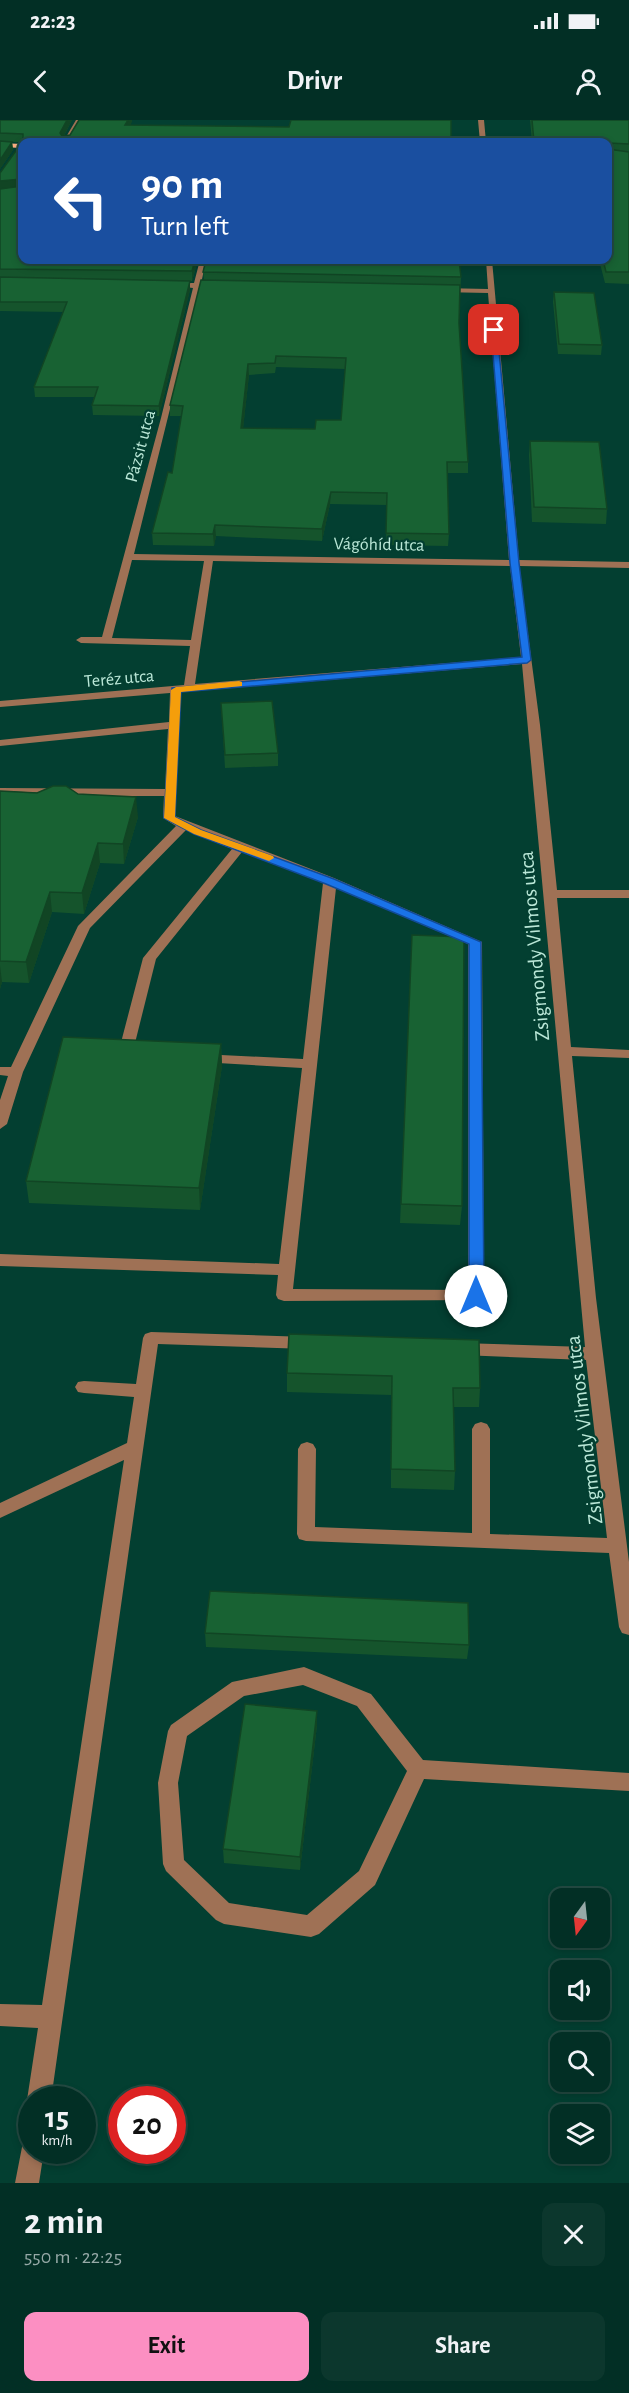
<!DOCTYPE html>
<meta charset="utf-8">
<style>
:root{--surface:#022f25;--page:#0c372d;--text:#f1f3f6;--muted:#96a9a7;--line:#234a42;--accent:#fc8fc2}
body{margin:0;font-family:"Alegreya Sans",sans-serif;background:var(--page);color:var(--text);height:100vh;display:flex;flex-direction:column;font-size:22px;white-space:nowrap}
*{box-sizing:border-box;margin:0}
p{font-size:20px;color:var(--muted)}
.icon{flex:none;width:33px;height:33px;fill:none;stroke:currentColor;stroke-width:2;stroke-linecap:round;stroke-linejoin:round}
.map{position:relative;height:2063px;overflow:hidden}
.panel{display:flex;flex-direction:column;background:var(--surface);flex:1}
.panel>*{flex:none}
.hud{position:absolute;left:18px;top:18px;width:594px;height:126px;border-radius:12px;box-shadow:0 3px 9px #0003,0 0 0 2px var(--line);background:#1a4fa0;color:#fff;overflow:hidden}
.needle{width:39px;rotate:195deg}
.controls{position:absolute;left:550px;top:1768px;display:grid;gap:12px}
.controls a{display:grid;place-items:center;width:60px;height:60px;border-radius:12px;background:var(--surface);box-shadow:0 3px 9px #0003,0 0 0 2px var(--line);font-size:30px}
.speed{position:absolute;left:18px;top:1966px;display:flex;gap:12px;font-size:30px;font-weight:700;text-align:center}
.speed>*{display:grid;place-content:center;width:78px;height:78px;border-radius:50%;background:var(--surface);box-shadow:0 3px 9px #0003,0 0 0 2px var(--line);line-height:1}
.speed small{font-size:15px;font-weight:400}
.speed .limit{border:9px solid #d22;background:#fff;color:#111}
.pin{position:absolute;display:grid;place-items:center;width:51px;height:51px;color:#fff;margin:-26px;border-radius:12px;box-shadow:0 3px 9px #0006}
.me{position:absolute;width:66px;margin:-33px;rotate:0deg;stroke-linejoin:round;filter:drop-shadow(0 0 4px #0008)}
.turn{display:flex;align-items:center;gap:21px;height:126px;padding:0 24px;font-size:27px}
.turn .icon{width:78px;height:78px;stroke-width:2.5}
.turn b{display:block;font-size:42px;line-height:51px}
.round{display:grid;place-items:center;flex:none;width:63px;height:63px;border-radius:12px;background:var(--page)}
.headline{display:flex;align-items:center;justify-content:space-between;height:102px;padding:0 24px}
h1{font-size:36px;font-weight:700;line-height:45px}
.cta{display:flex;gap:12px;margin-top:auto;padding:12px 24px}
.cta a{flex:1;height:69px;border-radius:12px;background:var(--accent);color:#111;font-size:24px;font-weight:700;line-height:69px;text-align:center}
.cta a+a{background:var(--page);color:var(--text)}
.status{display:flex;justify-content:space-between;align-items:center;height:42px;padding:0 30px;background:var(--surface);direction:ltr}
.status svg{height:16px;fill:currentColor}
header{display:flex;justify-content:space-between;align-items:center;height:78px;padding:0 24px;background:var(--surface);font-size:27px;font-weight:700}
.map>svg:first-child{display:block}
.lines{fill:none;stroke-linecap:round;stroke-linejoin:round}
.minor{fill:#9f7155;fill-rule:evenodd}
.major{fill:#fcaf83;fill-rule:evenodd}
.wall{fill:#15542c;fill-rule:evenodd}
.shaded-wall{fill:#114524}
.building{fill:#186233;stroke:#114524;stroke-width:1.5;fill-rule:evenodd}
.route{fill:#1a73e8;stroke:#114b97;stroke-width:1.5}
.slow{fill:#f59e0b}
.labels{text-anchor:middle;stroke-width:4.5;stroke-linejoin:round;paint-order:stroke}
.far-street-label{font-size:18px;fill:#bbe8d8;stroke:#033f31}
.street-label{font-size:21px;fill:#bbe8d8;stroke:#033f31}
</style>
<div class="status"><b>22:23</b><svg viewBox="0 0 49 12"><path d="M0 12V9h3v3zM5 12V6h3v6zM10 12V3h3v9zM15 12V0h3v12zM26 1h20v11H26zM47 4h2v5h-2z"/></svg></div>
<header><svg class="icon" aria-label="back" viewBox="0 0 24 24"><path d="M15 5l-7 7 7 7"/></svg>Drivr<svg class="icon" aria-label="person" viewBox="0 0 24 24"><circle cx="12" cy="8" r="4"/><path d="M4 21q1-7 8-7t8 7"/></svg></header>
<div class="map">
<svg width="629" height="2063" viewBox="0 0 629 2063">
<rect width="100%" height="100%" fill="#033f31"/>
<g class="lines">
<path class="minor" d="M76,0h6l-13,22h-6z
M478,0h6l2,22h-6z
M200,140h6l-5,24 21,2 -22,2 -66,266 375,6 -21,-267 -48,-1 -4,-2 4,-2 48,1 -2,-29h6l27,300 110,2v6l-110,-2 21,159 17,165h72v8h-72l14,149 58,3v8l-57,-2 24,242 33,264v73l-7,-2 -3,-6 -10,-74 -303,-12 -7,-2 -2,-5 1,-85 3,-5 6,-2 6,2 3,5 -1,78 157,6v-104l3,-5 6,-2 6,2 3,5v105l117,4 -21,-178 -125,-5 -6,-2 -2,-4 2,-4 6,-2 124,4 -63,-683 -341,28 -6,124 159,62 148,64 2,354 -2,4 -198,1 -6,-2 -2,-4 2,-20 -278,-9v-12l279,10 23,-196 -101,-6 -7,-4 7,-4 102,5 20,-176 -81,-31 -86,107 -23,92 3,3 -7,4 -9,-1 -2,-3 25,-96 89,-109 -46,-19 -96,98 -67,144 -16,52 -7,5v-29l8,-24 -8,-1v-8h11l67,-141 98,-100 -13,-8 1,-22h-164v-8l165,1 3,-60 -168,17v-6l169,-18 1,-29 -170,14v-6l184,-16 6,-39 -109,-3 -5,-3 5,-3h21l59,-219 32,-130 -27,-3 4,-2h24zM132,440l72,1 -13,79 -79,-2zM213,441l297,5 11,91 -326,27zM336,768l132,56v346l-175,-1z
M151,1212l157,5 6,2 2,4 -2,4 -6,2 -150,-5 -107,756h-19v9l-5,-9 11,-72 -38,-2v-22l42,1 82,-545 -124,58v-15l127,-60 7,-46 -50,-4 -6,-1 -3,-5 3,-5 6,-1 52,3 7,-46 2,-4z
M304,1547l67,27 52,66 206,13v18l-205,-12 -49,106 -56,49 -8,3 -87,-13 -8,-4 -50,-49 -3,-7 -5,-81 10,-52 3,-6 61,-43zM303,1565l54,21 50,65 -48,100 -52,44 -78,-12 -45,-43 -6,-77 9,-47 57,-40z
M32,2019v12h12l-5,32h-24l8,-41z"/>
<path class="major" d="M0,23l22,1v4l-22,-1z"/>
</g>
<path class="wall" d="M0,0h72l-8,16 6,-1 9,-15h53l-2,5 159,2 162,-7 -429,22v118h176l-6,21h-12h10v9l-31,126 -66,-1 -1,-10 2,-8h-59l-1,-10 29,-75 -63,-1v-138l22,-31h-10l1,8 -13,19z
M530,0h99v164l-24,-1 -6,-23h9v-118h-76z
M203,152l258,5 -2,46 9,139v11h-21l2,61 -1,12 -62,-1 1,-40 -57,-1 -8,37 -106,-5 -2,10 -61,-1 -1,-12 20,-60 9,-57h-11v-11l34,-125zM276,247l69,2 -4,51 -26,9 -72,-1 6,-53 26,-2z
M554,172l48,53 -1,10 -43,-1 -5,-52z
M530,321l77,68 -1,15 -74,-2 -3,-67z
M221,583l57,50v13l-53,2z
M0,671l78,3 60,23 -14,47 -24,-1 -16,51 -32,-2 -23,71 -27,-1 -2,7z
M412,815l50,271 -2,19 -60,-2z
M221,924l1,22 -22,144 -171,-7 -3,-22z
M289,1214l191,54 -1,19h-25l1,64 -1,19 -63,-2v-93l-104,-3v-19z
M205,1513l264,12 -2,14 -261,-12z
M317,1591v14l-17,145 -76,-7 -1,-14z"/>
<path class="shaded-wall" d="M67,0h5l-11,21 -1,-8z
M128,0h4v2l-6,11 -1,-8z
M12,22l1,8 -13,19v-9z
M21,59l1,9 -22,1v-8z
M195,140h3l-6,21v-10z
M190,161v9l-31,126v-10z
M248,244l1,11 -7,64 -1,-11z
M331,372l-1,12 -8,37v-12z
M215,405l1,11 -2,10 -1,-12z
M136,677l2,20 -14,47 -1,-20z
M98,723l2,20 -16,51 -2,-21z
M50,772l2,20 -23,71 -3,-21z
M0,845l2,17 -2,7z
M221,924l1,22 -22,144 -1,-22z
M317,1591v14l-17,145v-13z"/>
<path class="building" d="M0,0h67l-7,13 2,3 8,-1 9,-15h49l-3,5 164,2 2,-7h160v22h-429v41l-1,-4 -21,2v-8l23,-32v-7l-23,-1z
M532,0h97v24l-20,-1 -1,4v-5h-74z
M0,21l12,1 -12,18z
M608,29l21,3v120h-23l-3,-12h5z
M22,66v74h173l-3,11 -192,-2v-80z
M206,140h253l2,17 -258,-5z
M0,157l190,4 -31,125 -67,-1 6,-18h-64l33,-85h-67z
M201,160l259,5 -1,38 9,139h-21l2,72 -63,-1 1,-40 -56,-1 -9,37 -107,-4 -2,9 -61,-1 16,-61 4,1 11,-67 -13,-1zM276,236l70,2 -5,62h-25l-1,9 -74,-1 7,-64 27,-1z
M554,172l40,1 8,52 -43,-1z
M530,321l69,1 8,67 -73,-2z
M272,581l6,52 -53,2 -4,-52z
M53,666h13l12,8 58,3 -13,47 -25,-1 -16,50 -32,-1 -24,70 -26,-1v-170l37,2z
M412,815l52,2 -2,269 -61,-2z
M63,917l158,7 -22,144 -173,-7z
M289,1214l190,6 1,48h-27l2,83 -64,-2 1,-93 -105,-3z
M210,1471l258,12 1,42 -264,-12z
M245,1584l72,7 -17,146 -77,-8z"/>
<path class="route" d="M494,208l3,2 22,233 12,97 -4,3 -346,29 -6,125 26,13 133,49 147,63 3,354 -8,6 -7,-6v-352l-143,-60 -132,-50 -30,-16 8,-130 350,-31 -12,-94 -19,-233z"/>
<path class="slow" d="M239,561l3,1v4l-61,6 -6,125 26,13 72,26 1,2 -5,3 -75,-27 -30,-16 7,-128 5,-3z"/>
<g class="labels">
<g class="far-street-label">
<text transform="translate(140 326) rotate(-75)" y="6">Pázsit utca</text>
<text transform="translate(379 424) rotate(1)" y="6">Vágóhíd utca</text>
<text transform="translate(119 558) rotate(-5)" y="6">Teréz utca</text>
</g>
<g class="street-label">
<text transform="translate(534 826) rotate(-95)" y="7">Zsigmondy Vilmos utca</text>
<text transform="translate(584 1310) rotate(-97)" y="7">Zsigmondy Vilmos utca</text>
</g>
</g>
</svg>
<div class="controls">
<a><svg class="needle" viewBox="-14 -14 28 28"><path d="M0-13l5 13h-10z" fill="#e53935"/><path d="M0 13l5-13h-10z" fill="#96a9a7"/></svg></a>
<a><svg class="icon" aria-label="sound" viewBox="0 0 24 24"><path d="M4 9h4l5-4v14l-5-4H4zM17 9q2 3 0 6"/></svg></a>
<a><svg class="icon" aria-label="search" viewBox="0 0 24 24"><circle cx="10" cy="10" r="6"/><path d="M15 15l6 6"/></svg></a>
<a><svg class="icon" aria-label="layers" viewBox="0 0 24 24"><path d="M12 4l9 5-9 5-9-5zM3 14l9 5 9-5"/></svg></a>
</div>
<div class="speed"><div>15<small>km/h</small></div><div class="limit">20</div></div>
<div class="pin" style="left:494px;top:210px;background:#d93025"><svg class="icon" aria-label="arrive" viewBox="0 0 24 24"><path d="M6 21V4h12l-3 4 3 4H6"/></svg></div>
<svg class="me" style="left:476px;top:1176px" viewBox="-20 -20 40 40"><circle r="19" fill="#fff"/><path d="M0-13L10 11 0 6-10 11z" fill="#1a73e8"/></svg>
<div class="hud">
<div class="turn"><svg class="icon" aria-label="left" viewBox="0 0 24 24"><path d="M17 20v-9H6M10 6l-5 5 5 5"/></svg><div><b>90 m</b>Turn left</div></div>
</div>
</div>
<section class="panel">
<div class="headline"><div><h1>2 min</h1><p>550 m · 22:25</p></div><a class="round"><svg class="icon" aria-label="close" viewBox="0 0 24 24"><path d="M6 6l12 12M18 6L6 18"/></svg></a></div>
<div class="cta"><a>Exit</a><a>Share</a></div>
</section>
